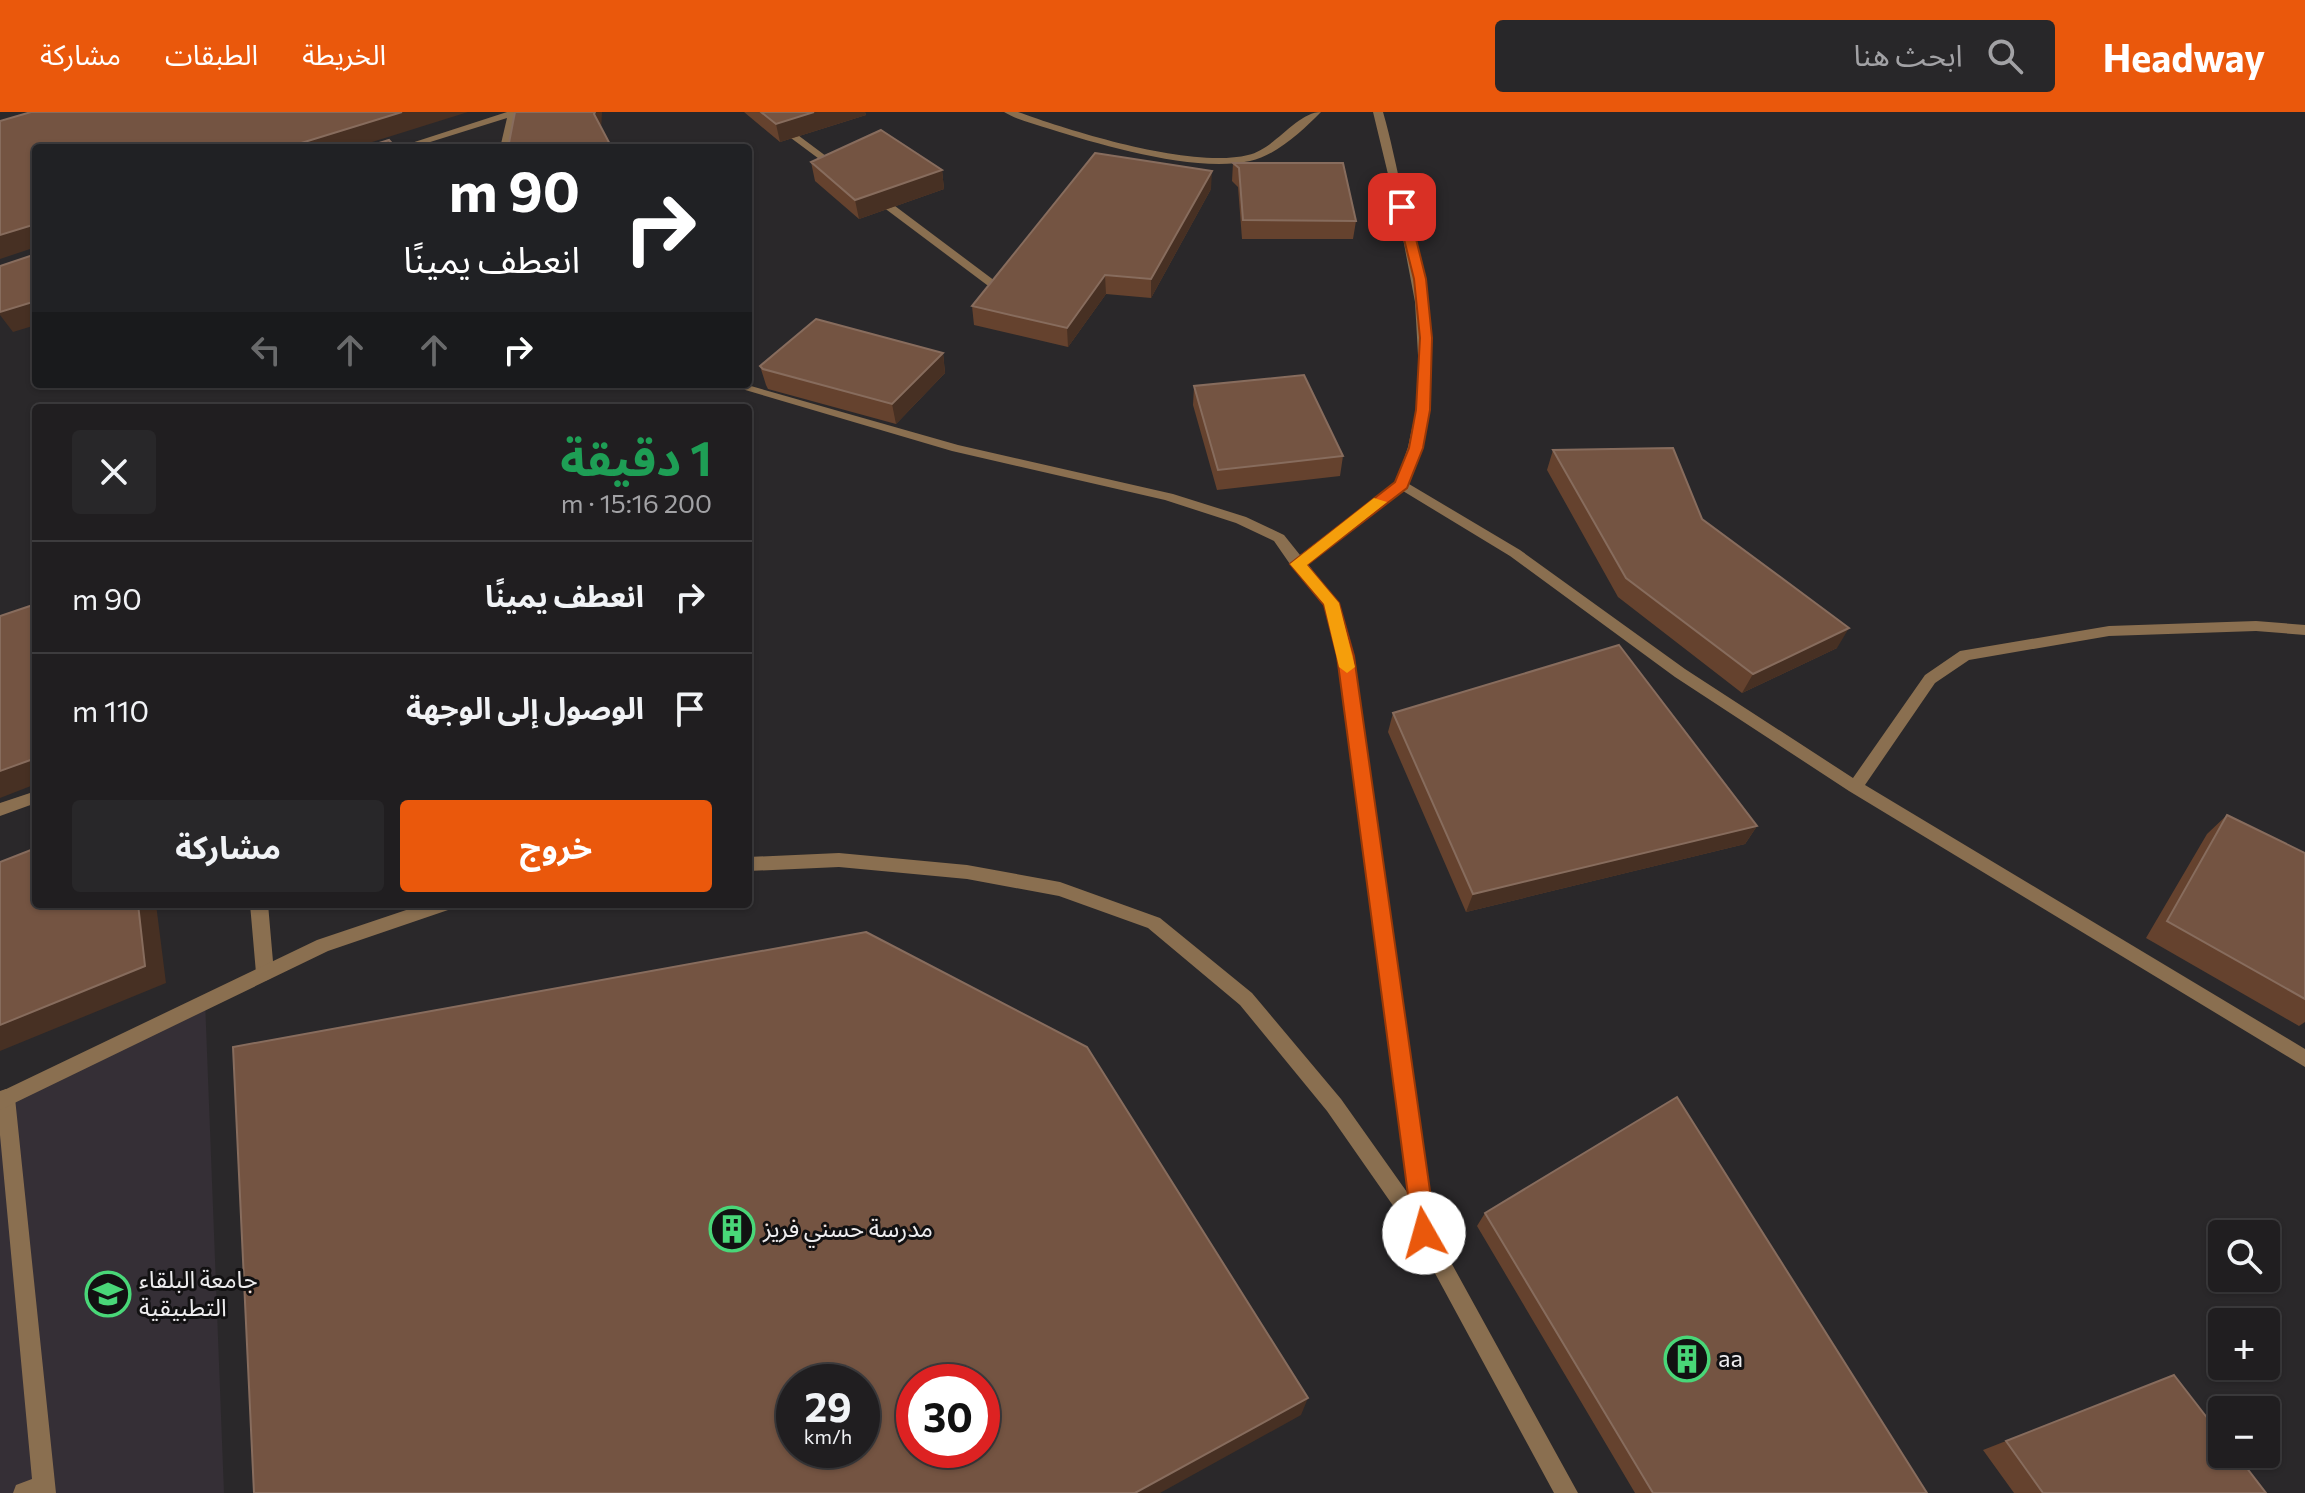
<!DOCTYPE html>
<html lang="ar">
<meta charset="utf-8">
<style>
:root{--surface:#201e20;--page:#282729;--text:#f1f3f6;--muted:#a2a2a5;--line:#3d3c3e;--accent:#ea580c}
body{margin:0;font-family:Commissioner,"Noto Sans Arabic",sans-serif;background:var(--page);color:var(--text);direction:rtl;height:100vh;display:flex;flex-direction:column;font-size:30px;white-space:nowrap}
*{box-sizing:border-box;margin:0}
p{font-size:26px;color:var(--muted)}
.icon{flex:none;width:44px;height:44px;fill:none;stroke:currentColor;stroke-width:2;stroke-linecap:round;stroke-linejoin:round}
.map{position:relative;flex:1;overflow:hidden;direction:ltr}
.drawer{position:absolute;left:32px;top:292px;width:720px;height:504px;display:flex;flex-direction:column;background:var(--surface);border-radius:8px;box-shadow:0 2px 6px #0004,0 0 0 2px var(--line);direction:rtl}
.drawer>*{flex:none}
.top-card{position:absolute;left:32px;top:32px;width:720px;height:244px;border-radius:8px;box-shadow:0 2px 6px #0004,0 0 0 2px var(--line);direction:rtl;background:#202124;color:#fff;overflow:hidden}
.fabs{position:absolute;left:2208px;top:1108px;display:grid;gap:16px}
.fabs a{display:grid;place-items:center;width:72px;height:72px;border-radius:8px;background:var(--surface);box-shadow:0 2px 6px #0004,0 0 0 2px var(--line);font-size:40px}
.speed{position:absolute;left:776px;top:1252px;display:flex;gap:16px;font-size:40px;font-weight:700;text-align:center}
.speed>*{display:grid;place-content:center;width:104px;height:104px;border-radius:50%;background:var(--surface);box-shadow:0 2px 6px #0004,0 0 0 2px var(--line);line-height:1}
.speed small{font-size:20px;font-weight:400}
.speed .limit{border:12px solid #d22;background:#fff;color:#111}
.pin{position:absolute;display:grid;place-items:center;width:68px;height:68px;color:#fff;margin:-34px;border-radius:16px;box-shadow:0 4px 12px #0006}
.me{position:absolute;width:88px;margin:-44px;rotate:353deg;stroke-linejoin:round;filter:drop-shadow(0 0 6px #0008)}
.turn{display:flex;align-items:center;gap:28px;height:168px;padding:0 40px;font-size:36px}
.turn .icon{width:104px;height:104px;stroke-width:2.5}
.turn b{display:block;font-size:56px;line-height:68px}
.lanes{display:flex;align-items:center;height:76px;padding:0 40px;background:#0003;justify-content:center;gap:40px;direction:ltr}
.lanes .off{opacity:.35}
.round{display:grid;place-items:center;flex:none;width:84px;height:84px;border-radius:8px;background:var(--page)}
.overview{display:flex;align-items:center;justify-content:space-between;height:136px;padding:0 40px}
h1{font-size:48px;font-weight:700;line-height:60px;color:#1e9e55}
.action{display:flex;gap:16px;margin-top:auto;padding:16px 40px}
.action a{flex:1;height:92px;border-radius:8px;background:var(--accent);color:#fff;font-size:32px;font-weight:700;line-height:92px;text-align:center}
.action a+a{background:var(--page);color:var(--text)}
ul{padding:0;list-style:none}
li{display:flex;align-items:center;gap:24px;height:112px;padding:0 40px;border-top:2px solid var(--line)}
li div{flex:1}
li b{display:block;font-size:30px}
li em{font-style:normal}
header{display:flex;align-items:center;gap:48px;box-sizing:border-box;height:112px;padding:0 40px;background:var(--accent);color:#fff}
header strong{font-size:38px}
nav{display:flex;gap:44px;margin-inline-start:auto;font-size:28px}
.search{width:560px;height:72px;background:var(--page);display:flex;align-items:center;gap:20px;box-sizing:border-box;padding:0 28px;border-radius:8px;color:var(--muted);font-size:30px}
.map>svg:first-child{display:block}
.built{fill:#352f36}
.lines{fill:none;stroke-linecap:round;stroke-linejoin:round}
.service{fill:#8a6f50;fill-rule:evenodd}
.minor{fill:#8a6f50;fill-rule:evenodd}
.tertiary{fill:#8a6f50;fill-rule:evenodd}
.wall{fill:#65422e}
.shaded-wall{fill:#473023}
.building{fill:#745442;stroke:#876c5d;stroke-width:2;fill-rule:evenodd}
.route{fill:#ea580c;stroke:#983908;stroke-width:2}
.slow{fill:#f59e0b}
.labels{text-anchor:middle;stroke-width:6;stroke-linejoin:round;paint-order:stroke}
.near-poi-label{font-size:24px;fill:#eeedef;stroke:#121112;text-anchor:start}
</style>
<header>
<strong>Headway</strong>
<div class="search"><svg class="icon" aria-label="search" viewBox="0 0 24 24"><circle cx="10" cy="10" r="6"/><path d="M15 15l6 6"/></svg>ابحث هنا</div>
<nav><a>الخريطة</a><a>الطبقات</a><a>مشاركة</a></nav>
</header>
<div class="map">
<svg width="2305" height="1381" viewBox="0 0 2305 1381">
<rect width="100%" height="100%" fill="#2a282a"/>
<path class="built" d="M205,888l19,493h-224v-398z"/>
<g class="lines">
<path class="service" d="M6,977l7,3 2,6 41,395h-43l3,-8 16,-6 -32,-344v-44z"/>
<path class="minor" d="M507,0h11l-8,36h-10l7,-30 -96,30h-15z
M756,0h11l75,56 -8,2z
M1004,0h14c55,20 174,57 230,43 27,-6 49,-43 73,-43 -19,19 -44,43 -71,49 -54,12 -146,-15 -200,-32 -15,-5 -33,-9 -46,-17z
M1373,0h10c8,27 13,55 20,83 28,108 40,180 6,289l111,66 165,119 168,109 72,-103 35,-24 149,-25 147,-5 49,4v10l-49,-4 -147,5 -140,24 -34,23 -70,102 440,264v18l-456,-276 -174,-114 -165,-121 -107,-65 -96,72 31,40 15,53 81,576 -3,7 -7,3 -7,-3 -78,-583 -15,-52 -28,-36 -4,-1 -18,-26 -38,-18 -71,-23 -213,-49 -227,-67h19l214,61 215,49 73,23 38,18 16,20 96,-72 12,-36 8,-37 3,-37 -4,-71 -14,-74z
M871,82h8l116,87v4h-8l-116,-87z
M36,679v12l-36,13v-13z
M250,792h18l6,69 -3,5 -6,3 -6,-3 -3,-5z"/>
<path class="tertiary" d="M839,741l128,12 93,17 100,36 92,75 89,106 90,127 147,267h-24l-137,-253 -90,-129 -87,-106 -92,-77 -89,-32 -92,-17 -128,-12 -91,4v-14z
M424,792h30l-3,5 -123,42 -328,159v-18l317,-152z"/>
</g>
<path class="wall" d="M744,0h121l1,3 -86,27z
M811,50l131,8 2,19 -85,30 -44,-38z
M1233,51l123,58 -3,18h-111l-4,-52 -6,-6z
M1211,77l-60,109 -45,-4 -38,53 -94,-22 -2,-19z
M943,241l2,20 -49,51 -128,-35 -2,-4 -6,-19z
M1194,274l149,70 -3,20 -123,14 -24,-85z
M1553,338l149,69 135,129 -95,45 -124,-96 -71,-127z
M1393,601l364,113 -12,18 -279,68 -78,-180z
M2227,703l78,38v169l-6,4 -153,-88 61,-104z
M1485,1101l442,280h-292l-158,-267z
M2174,1263l92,118h-252l-31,-43z"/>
<path class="shaded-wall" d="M402,0h66l-115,36h-68z
M595,0h7l-1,20 -7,-18z
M814,0h51l1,3 -86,27 -4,-18z
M942,58l2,19 -85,30 -4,-19z
M1212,59l-1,18 -60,109v-19z
M36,112v23l-36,12v-24z
M748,159l4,14 -4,1z
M1105,163l1,19 -38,53 -1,-19z
M36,189v24l-23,7 -13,-17v-3z
M943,241l2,20 -49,51 -4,-20z
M1849,516l-12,20 -95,45 11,-19z
M36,646v26l-36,14v-27z
M1757,714l-12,18 -279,68 7,-18z
M138,792h18l10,79 -166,68v-26z
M1308,1286l-7,17 -141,78h-25z"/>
<path class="building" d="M31,0h371l-117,36h-249v76l-36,11v-114z
M515,0h80l-1,2 18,34h-104z
M761,0h53l-38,12z
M881,18l61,40 -87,30 -44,-38z
M389,28l7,8h-33z
M1095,41l117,18 -61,108 -46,-4 -38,53 -95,-22z
M1233,51h110l13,58 -113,-1 -4,-52z
M36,142v47l-36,11v-46z
M816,207l127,34 -51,51 -129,-35 -3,-3z
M1304,263l39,81 -125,14 -24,-84z
M1673,336l29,71 147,109 -96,46 -127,-96 -73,-128z
M36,492v154l-36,13v-155z
M1619,533l138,181 -284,68 -80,-181z
M2227,703l78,38v146l-138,-78z
M36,736v56h102l7,62 -145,59v-163z
M866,820l221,115 221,351 -173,95h-881l-21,-446zM794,1270h68v68h-68zM914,1270h68v68h-68z
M1677,985l250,396h-274l-168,-280z
M2174,1263l48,62v17h14l30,39h-223l-37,-52z"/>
<path class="route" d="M1402,91l6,4 18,72 6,59 -2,72 -7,38 -16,40 -100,77 32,38 15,53 82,577 -3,8 -9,3 -8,-3 -3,-8 -76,-577 -13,-51 -34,-41 105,-82 14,-34 7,-38 4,-72 -6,-59 -18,-72z"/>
<path class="slow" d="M1374,386l13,4 -80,63 32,38 16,64 -8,6 -8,-6 -15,-63 -34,-40z"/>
<defs>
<g id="building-ring" transform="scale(2.3)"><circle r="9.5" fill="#121112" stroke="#49d778" stroke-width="1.5"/><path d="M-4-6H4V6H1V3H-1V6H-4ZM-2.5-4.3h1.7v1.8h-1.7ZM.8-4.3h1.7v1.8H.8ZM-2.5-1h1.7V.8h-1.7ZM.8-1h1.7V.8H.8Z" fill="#49d778"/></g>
<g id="university-ring" transform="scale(2.3)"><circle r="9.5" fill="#121112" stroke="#49d778" stroke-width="1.5"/><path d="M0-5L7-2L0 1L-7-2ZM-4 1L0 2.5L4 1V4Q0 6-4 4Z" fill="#49d778"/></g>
</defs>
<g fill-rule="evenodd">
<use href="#building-ring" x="732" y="1117"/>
<use href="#university-ring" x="108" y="1182"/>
<use href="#building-ring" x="1687" y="1247"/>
</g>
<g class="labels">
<g class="near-poi-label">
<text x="763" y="1125">مدرسة حسني فريز</text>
<text x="139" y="1176">جامعة البلقاء<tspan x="139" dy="28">التطبيقية</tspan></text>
<text x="1718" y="1255">aa</text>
</g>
</g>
</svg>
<div class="fabs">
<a><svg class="icon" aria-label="search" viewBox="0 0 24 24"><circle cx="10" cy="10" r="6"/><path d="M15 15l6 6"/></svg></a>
<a>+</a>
<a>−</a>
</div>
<div class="speed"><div>29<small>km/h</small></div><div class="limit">30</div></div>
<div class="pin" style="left:1402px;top:95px;background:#d93025"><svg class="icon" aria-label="arrive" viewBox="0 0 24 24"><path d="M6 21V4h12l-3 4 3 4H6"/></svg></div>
<svg class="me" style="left:1424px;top:1121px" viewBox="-20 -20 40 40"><circle r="19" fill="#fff"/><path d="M0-13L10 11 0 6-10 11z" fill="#ea580c"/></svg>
<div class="top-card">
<div class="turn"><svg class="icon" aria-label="right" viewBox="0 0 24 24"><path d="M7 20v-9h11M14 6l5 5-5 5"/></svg><div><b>90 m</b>انعطف يمينًا</div></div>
<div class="lanes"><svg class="icon off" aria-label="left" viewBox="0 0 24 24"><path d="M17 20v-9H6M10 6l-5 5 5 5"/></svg><svg class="icon off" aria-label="ahead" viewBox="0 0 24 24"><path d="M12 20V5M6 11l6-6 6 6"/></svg><svg class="icon off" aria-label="ahead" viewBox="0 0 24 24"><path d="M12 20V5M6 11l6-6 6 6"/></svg><svg class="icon" aria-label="right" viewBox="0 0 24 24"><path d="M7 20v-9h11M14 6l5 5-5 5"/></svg></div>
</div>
<section class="drawer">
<div class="overview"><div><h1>1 دقيقة</h1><p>200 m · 15:16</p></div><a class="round"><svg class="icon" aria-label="close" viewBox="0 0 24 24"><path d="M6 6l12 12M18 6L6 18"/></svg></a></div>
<ul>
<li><svg class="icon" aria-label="right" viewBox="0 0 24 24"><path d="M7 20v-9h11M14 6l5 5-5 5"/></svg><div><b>انعطف يمينًا</b></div><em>90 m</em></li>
<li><svg class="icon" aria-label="arrive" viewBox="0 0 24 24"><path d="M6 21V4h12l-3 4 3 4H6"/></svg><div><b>الوصول إلى الوجهة</b></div><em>110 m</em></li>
</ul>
<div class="action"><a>خروج</a><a>مشاركة</a></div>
</section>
</div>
